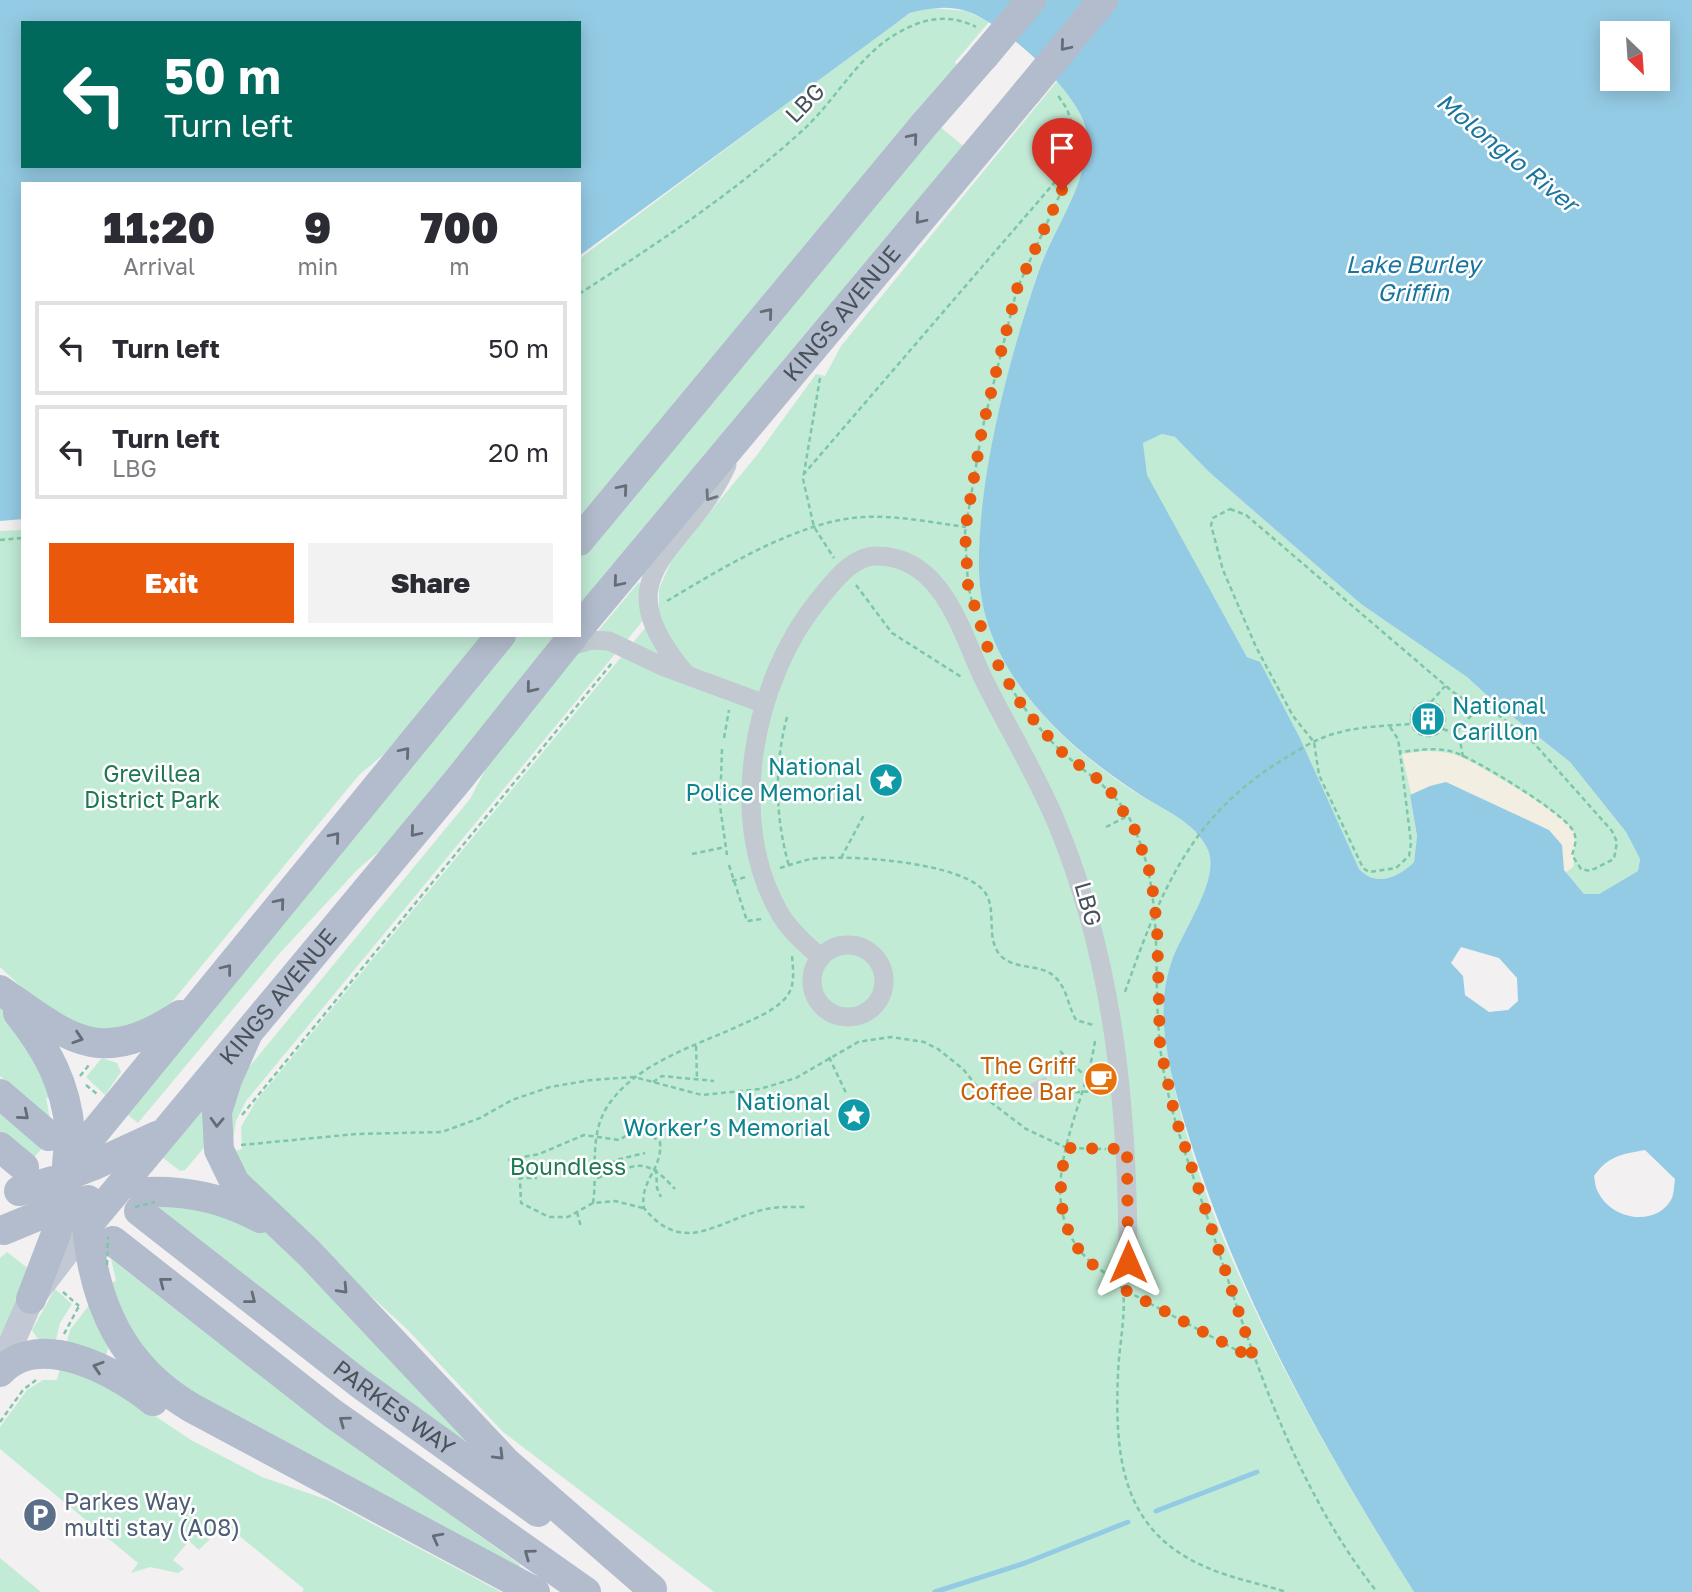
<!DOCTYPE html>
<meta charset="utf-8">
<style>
:root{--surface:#fff;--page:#f2f2f3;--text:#2b2b33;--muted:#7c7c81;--line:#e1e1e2;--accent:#ea580c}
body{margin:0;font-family:"Golos Text",sans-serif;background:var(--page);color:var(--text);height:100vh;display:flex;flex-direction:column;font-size:26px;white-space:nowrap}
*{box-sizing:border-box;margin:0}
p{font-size:23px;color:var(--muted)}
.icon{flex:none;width:38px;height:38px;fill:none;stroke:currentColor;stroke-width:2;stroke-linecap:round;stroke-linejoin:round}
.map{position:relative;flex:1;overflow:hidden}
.panel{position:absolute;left:21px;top:182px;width:560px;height:455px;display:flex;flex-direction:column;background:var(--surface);border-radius:0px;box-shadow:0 4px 18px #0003}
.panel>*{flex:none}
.guide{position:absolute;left:21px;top:21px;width:560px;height:147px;border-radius:0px;box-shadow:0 4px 18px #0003;background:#00695c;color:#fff;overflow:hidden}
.needle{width:46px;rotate:155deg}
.buttons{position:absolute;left:1600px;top:21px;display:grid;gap:14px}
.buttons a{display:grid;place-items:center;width:70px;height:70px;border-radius:0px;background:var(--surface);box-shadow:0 4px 18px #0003;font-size:35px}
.pin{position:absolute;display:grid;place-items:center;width:60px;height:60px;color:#fff;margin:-72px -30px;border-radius:50% 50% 50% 0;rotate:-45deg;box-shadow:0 0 7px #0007}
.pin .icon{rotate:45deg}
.me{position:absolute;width:77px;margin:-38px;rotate:0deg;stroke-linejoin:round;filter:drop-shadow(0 0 5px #0008)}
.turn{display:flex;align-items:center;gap:24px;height:147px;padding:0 28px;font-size:32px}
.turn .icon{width:91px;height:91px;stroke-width:2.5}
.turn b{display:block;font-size:49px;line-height:60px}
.eta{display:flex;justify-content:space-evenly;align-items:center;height:119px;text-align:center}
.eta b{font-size:42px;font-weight:800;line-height:49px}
.button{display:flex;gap:14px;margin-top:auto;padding:14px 28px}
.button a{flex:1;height:80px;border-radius:0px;background:var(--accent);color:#fff;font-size:28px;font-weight:800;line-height:80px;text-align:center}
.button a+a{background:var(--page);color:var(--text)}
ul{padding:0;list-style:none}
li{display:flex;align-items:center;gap:21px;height:94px;margin:0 14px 10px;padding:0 14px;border:4px solid var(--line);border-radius:0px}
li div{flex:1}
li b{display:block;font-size:26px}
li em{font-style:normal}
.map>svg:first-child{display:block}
.green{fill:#c2ebd6}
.sand{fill:#f2eee2}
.water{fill:#94cbe4;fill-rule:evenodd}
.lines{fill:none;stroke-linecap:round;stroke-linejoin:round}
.stream{stroke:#94cbe4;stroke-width:5}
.building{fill:#cdced4}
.path{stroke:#7dc6a9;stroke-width:2.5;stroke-dasharray:5 3.5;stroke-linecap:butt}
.street{stroke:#c2c9d0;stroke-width:19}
.secondary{stroke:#c2c9d4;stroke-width:26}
.primary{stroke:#b2bccc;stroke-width:30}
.path-bridge{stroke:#7dc6a9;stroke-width:2.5;stroke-dasharray:5 3.5;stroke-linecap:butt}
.primary-bridge{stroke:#b2bccc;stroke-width:30}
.oneway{stroke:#636c77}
.oneway2{stroke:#6d757e}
.route{stroke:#ea580c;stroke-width:12;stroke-dasharray:0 21.6}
.labels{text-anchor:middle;stroke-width:5;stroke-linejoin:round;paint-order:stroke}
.street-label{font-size:23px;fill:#49515b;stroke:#fff}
.culture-label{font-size:23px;fill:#0d838f;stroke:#fff;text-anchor:end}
.park-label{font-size:23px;fill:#207754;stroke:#fff}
.food-label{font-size:23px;fill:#c56008;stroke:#fff;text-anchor:end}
.service-label{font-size:23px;fill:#4e5e75;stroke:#fff;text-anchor:start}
.water-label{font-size:24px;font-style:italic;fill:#1a759e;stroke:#fff}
</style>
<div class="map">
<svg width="1692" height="1592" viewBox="0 0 1692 1592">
<rect width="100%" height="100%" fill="#f2f0f0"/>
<path class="green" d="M931,8l35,3 23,11 -34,40 2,3 -378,461v-267l298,-223 34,-23z
M1058,80c18,18 30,43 29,69 -1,34 -38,89 -50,126 -29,87 -58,202 -58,293 1,97 79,173 154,223 25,16 60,29 74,57 3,7 7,16 5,24 -4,25 -33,65 -42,94 -8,25 -8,50 -4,76 28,186 149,392 248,550h-700l-211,-160 -95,-102 -153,-140 -24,-38 11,-3 -1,-22 15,-26 403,-490v-22l14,-32 84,-102 59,-81 9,2 16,-30z
M938,125l29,24 -388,468v-59z
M1162,434l13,3 34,35 152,132 106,73 26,24 77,61 56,70 14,27 -2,12 -39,23h-15l-21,-24 -153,-75 7,41 -3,26c-15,15 -38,26 -55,8l-59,-132 -40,-75 -13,-6 -101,-182 -3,-32z
M23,530v105h466l-92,108 -38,32 -188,228 -24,19 -49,10 -48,-19 -50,-46v-436z
M638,583h4l3,35 -18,22 -29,-9z
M515,635h49l-169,203 -37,31 -79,85 -141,169 -10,-8 99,-130z
M620,648l-374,453 -10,20 -3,20 -3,-33 15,-36 225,-273 21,-40 90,-110z
M0,1006l11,11 44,78 -9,3 4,21 -50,-43z
M102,1058l15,5 4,9 -16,23 -19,-18z
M205,1106l3,37 -23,27 -5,1 -18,-14z
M0,1107l45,38 -15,17 -30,-26z
M155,1206l23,1 82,16 208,212 -5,6 -115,-84z
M7,1252l23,18 -30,74v-86z
M111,1259l188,146 221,160 -4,5 -315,-168 -51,-39 -43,-79 9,-3z
M55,1289l17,15 -12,19 -5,21 -17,-5 -6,-9z
M90,1304l19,42 -3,9 -41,-6 5,-19z
M60,1368l38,10 93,62 71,37 66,23 173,92h-199l2,-3 -79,-65 -26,26 -10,-9 -16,19 11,9 -6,4 -28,-6 -19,6 7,-10 -138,-114v-22l27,-37 16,-10h14z
M0,1558l41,34h-41z"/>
<path class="sand" d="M1424,751c12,0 26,1 38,6 22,11 97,54 110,72 7,11 -1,25 2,37l-11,9 -151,-77 -10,-44z"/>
<path class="water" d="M0,0h1692v1592h-278c-83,-132 -162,-270 -213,-419 -15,-44 -30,-90 -36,-136 -3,-26 -2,-50 6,-74 10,-31 50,-83 37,-113 -13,-29 -47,-41 -72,-58 -76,-50 -155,-124 -157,-221 -2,-91 29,-209 58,-295 14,-45 60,-104 48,-150 -10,-37 -82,-103 -119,-115 -19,-6 -37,-3 -56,2l-331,243v-72h-556v335l-23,2zM23,23h556v143h-556zM1612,33h45v46h-45zM1162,434l13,3 34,35 152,132 106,73 26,24 77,61 56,70 14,27 -2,12 -39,23h-15l-20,-24 -2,-25 -13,-15 -103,-48 -16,4 -20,9 7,41 -3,26c-15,15 -38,26 -55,7l-59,-131 -40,-76 -13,-5 -100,-182 -4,-32zM1461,947l38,11 18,20 1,23 -10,9 -19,2 -24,-17 -2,-19 -12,-13zM1645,1150l30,29c-1,6 -1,16 -4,21 -17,28 -60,19 -73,-8 -3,-5 -3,-12 -4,-16 14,-20 28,-22 51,-26z"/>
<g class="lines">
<path class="stream" d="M1156,1511l101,-39
M935,1592l90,-29 103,-41"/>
</g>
<path class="building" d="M1422,706l7,4 9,-3 5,15 -7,3 -2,9 -16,-3 1,-8 -7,-7z
M1048,1075l-9,23 -6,3 -7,-2 -1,-12z"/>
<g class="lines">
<path class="path" d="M579,294c79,-51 155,-101 224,-164 32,-29 55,-74 93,-96 27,-16 52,-21 80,-7
M820,378l-17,101 11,48 20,31
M803,475l264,-307 12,-7
M1230,509l16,6 207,177 19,13 20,5 40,31 80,90 5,11 -3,17 -24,12 -9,-2 -9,-14c3,-9 6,-17 0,-26 -13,-19 -95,-69 -118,-77 -19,-5 -36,-2 -54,0l11,91 -2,13 -13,12 -27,4 -6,-4 -44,-93 -5,-33 -21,-26 -37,-69 -33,-77 -12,-45 2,-7z
M0,540l23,-2
M856,585l36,48 71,45
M667,601c55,-33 133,-81 197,-84 34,-2 69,6 102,10
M974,610l-6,-25 -3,-53 17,-102 35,-141 45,-99 15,-20 4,-20 -14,-41 -10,-15
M1005,679c17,26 33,50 55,71 30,28 58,39 75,80 30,69 17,142 25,215 6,62 31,124 51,183 42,128 82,257 166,364
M1411 719a17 17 0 1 1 34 0a17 17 0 1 1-34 0Z
M1431,702l14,-16
M787,717c-13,49 -12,100 2,149
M1390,727l8,12 2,13
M1443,729l16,6
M724,738l5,-28
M722,749l-2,57 7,49
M1463,757l-5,-27 21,-23
M1106,827l22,-11
M692,854l33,-7
M841,858l23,-43
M729,865l18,56 15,-2
M780,868c10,-3 21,-7 31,-9 34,-5 157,3 175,35 11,18 -1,45 15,62 15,15 40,7 54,21 12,11 13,29 21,43l17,5
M732,881l14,-4
M1125,992c34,-96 63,-173 154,-230 18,-11 37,-24 58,-29 24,-7 49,-7 74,-9
M1095,1041c-9,64 -60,143 -19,204 12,19 32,28 47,44l130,70
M696,1046l1,34
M1060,1051l28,28
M829,1057l18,38
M80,1076l9,-11
M653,1082l9,-6 52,5
M86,1085l11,9
M1041,1094l57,-3
M242,1115l370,-452
M241,1145l115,-11 86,-2 38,-14 32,-18 38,-13 41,-7 43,-3 68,18 58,-6 36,-11 62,-36 33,-5 33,5 14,7 25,20 25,31 38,29 41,19 39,1
M519,1158l2,45 28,14h19l25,-14 22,-2 28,7
M508,1160l31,-6 45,-19 35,5 13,-8h15l13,10c3,27 -21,39 -16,66 39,48 72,14 118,2 15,-4 29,-3 44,-3
M656,1169l1,19 4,9
M599,1176l17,-16 29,-7
M518,1178h19
M597,1178c40,-13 47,-23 78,11
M593,1203c5,-34 -5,-69 16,-99 30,-43 90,-59 136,-81 14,-6 36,-16 44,-30 6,-10 4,-26 3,-37
M577,1212l4,15
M1123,1289c3,28 -4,56 -5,85 -4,94 7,167 106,200 20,7 41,11 62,18
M63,1292l16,14
M64,1334l15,-28
M0,1422l23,-32 13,-10"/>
<path class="street" d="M563,648l28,-8 18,1 53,25 103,38
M685,673c-87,-103 2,-119 42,-208
M812 981a36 36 0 1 1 72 0a36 36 0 1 1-72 0Z
M821,958c-14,-13 -29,-25 -39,-41 -58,-94 -29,-238 38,-319 15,-18 34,-44 59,-42 64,2 82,76 104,122 24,49 53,95 74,146 58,140 71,288 71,437"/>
<path class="secondary" d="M0,1369l31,-70 56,-73"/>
<g class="primary">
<path d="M579,541l344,-415 61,-70"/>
<path id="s1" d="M579,628l448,-536"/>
<path d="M0,990c70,49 99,78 180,25"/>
<path d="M18,1013c29,36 48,71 52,118"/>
<path d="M247,1035l-20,45 -10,32 2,38 16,33 74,70 197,209 146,127"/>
<path d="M0,1094l49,42"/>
<path d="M85,1144l416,-509"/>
<path d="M0,1147l24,20"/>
<path d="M94,1165l63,-29"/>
<path id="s2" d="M127,1178l332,-399 115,-144"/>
<path d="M143,1192c41,-2 81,6 117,26"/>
<path id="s3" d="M139,1211l220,172 179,129"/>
<path d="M87,1226c7,78 35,141 105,182l343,184"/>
<path d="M4,1230l58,-24 -6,28 -25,65"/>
<path d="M113,1241l219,172 254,179"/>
<path d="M0,1372c39,-43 117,0 153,29"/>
</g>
<path class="path-bridge" d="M135,1207l20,-5
M107,1265l1,-28"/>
<path class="primary-bridge" d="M984,56l47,-56
M1027,92l76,-92
M67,1165l3,-34
M19,1191l34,-10
M88,1200l-26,6 4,-30 28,-11
M87,1226l40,-48"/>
</g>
<defs><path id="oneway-chevron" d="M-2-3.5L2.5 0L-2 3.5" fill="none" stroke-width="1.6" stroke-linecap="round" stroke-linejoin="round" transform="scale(1.75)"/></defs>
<g class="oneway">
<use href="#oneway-chevron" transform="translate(1065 46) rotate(130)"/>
<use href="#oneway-chevron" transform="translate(913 138) rotate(-50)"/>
<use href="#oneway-chevron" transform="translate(920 219) rotate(130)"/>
<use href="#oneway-chevron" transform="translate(768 313) rotate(-50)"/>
<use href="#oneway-chevron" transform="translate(623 489) rotate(-50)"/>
<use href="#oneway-chevron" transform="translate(618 582) rotate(130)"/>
<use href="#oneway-chevron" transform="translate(531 688) rotate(129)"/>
<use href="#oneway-chevron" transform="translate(405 752) rotate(-50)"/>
<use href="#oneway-chevron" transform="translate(415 832) rotate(130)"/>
<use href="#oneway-chevron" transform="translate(335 837) rotate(-50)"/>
<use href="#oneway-chevron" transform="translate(280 903) rotate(-50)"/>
<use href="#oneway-chevron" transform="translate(227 969) rotate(-52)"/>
<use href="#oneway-chevron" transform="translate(78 1038) rotate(18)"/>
<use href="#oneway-chevron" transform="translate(24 1115) rotate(40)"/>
<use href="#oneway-chevron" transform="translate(217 1122) rotate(92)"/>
<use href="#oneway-chevron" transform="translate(164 1282) rotate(-142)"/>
<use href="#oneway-chevron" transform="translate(343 1289) rotate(47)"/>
<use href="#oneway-chevron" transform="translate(251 1299) rotate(38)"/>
<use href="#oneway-chevron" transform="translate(98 1367) rotate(-162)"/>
<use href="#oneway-chevron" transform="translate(344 1421) rotate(-144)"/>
<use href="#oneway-chevron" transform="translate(499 1455) rotate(45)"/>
<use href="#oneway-chevron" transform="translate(437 1538) rotate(-152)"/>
<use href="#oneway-chevron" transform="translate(529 1554) rotate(-144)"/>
</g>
<use class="oneway2" href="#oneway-chevron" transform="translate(710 496) rotate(125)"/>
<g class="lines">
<path class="route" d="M1062,190l-45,99 -18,71 -17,70 -17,101 3,54 19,61 37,63 39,44 44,33 28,44 16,46 6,50 3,120 15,70 79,243 -131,-70c-10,-11 -24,-18 -34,-28 -31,-29 -33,-75 -22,-113l60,1 1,113"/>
</g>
<defs>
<g id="building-disc" transform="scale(1.75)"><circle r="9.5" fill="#0f9aa8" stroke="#fff"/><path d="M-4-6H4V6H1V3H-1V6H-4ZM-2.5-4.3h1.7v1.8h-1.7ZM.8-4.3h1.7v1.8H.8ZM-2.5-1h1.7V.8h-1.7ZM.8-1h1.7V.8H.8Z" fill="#fff"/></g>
<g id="sight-disc" transform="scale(1.75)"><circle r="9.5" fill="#0f9aa8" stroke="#fff"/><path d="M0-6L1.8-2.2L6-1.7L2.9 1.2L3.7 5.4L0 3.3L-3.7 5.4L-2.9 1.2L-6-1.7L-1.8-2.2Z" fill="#fff"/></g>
<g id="cafe-disc" transform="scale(1.75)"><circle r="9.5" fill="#e8710a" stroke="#fff"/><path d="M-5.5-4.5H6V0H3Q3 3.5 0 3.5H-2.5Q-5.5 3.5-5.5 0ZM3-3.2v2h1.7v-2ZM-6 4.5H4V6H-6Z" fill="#fff"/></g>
<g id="parking-disc" transform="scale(1.75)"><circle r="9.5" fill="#5c6f8a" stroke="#fff"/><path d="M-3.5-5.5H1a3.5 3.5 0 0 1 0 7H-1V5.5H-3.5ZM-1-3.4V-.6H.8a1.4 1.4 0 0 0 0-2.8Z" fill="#fff"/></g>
</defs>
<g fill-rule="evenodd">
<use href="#building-disc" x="1428" y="719"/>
<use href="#sight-disc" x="886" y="780"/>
<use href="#cafe-disc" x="1101" y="1079"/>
<use href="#sight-disc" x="854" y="1115"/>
<use href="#parking-disc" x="40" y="1515"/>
</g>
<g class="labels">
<g class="street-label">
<text transform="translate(805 103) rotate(-46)" y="8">LBG</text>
<text dy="8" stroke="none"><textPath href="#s1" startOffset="410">KINGS AVENUE</textPath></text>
<text transform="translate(1088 904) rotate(74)" y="8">LBG</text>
<text dy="8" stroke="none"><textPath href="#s2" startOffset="236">KINGS AVENUE</textPath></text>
<text dy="8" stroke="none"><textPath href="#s3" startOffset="322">PARKES WAY</textPath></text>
</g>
<g class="culture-label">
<text x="1452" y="714" text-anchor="start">National<tspan x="1452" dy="26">Carillon</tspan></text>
<text x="862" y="775">National<tspan x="862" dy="26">Police Memorial</tspan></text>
<text x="830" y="1110">National<tspan x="830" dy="26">Worker’s Memorial</tspan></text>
</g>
<g class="park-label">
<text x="152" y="782">Grevillea<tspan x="152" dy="26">District Park</tspan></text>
<text x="568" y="1175">Boundless</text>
</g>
<g class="food-label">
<text x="1076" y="1074">The Griff<tspan x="1076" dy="26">Coffee Bar</tspan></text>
</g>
<g class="service-label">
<text x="64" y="1510">Parkes Way,<tspan x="64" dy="26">multi stay (A08)</tspan></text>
</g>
<g class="water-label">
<text transform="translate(1507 153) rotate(39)" y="8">Molonglo River</text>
<text x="1413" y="273">Lake Burley<tspan x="1413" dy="28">Griffin</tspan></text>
</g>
</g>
</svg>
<div class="buttons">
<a><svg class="needle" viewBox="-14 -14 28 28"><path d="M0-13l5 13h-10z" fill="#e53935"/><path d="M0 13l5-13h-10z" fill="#7c7c81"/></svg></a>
</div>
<div class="pin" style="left:1062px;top:190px;background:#d93025"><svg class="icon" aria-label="arrive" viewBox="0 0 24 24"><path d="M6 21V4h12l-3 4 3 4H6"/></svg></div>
<svg class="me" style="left:1128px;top:1262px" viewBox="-20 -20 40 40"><path d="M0-17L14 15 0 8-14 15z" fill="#ea580c" stroke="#fff" stroke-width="4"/></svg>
<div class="guide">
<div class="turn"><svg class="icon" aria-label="left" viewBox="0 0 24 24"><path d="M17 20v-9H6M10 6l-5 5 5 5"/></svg><div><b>50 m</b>Turn left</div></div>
</div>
<section class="panel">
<div class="eta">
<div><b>11:20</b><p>Arrival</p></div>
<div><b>9</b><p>min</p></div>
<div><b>700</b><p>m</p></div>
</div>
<ul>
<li><svg class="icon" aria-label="left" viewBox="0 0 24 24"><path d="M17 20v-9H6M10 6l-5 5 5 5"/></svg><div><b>Turn left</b></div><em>50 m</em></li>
<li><svg class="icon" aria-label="left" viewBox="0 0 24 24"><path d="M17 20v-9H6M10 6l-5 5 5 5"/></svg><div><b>Turn left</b><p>LBG</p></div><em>20 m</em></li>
</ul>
<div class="button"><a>Exit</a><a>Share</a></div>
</section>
</div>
